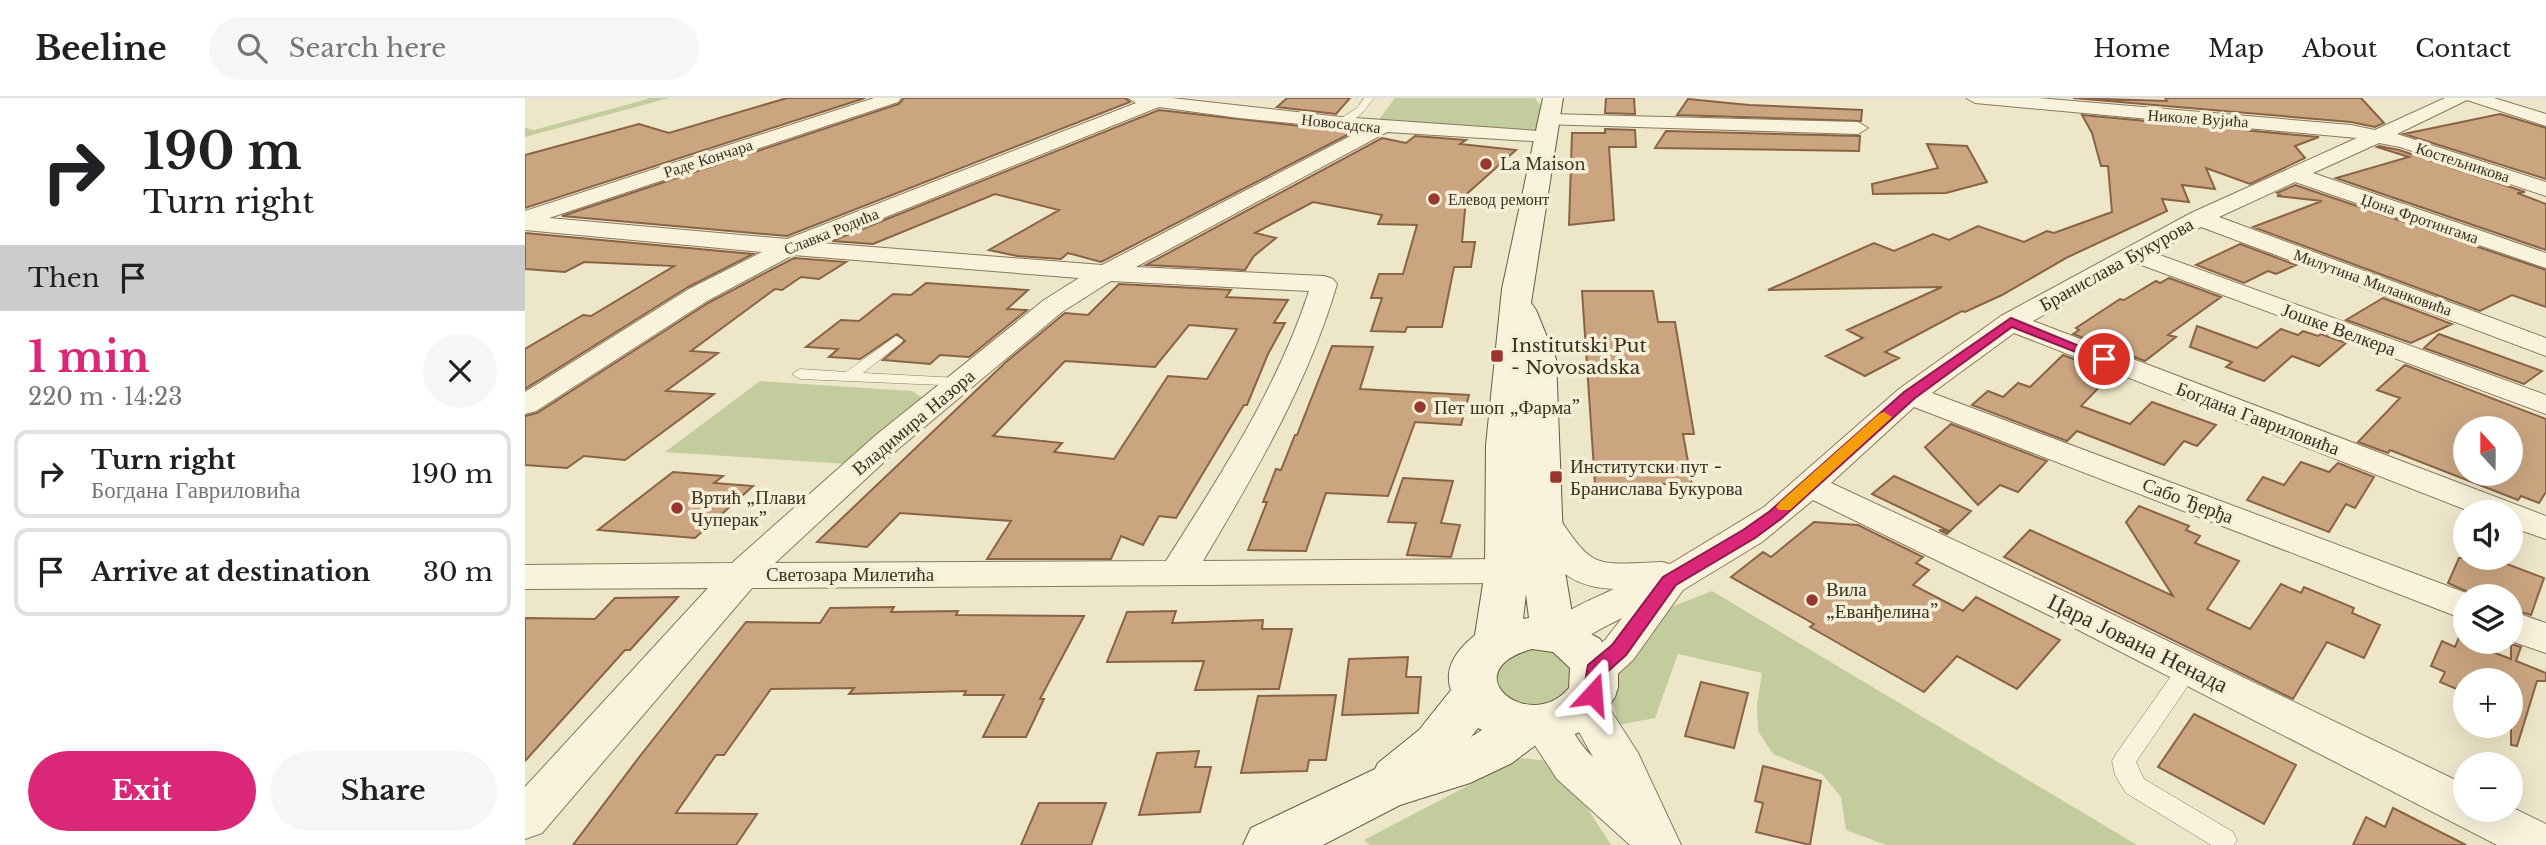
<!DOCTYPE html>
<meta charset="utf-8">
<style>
:root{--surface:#fff;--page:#f6f6f6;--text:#202124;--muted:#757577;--line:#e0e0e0;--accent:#db2777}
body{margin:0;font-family:"Libre Baskerville",serif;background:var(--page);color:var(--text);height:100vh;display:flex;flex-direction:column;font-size:26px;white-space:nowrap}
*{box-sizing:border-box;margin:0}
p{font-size:23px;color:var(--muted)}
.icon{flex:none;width:38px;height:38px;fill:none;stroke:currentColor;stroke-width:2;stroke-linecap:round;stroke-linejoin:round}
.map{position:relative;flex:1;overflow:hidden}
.side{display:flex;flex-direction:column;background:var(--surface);width:525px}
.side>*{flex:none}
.guide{background:#fff;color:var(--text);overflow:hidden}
.needle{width:46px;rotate:339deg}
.fabs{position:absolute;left:1928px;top:318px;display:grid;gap:14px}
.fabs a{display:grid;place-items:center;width:70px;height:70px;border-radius:50%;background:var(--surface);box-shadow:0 7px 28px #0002;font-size:35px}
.pin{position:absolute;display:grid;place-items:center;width:60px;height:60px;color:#fff;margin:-30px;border:4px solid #fff;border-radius:50%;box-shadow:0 2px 7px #0007}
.me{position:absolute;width:77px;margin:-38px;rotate:19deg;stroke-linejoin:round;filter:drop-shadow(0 0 5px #0008)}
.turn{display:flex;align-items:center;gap:24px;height:147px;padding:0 28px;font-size:32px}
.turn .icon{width:91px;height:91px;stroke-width:2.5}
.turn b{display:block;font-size:49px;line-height:60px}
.then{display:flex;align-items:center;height:66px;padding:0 28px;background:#0003;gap:14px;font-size:26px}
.round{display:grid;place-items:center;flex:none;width:74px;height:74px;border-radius:37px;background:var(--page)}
.head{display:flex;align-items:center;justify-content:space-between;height:119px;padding:0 28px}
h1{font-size:42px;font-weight:700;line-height:52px;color:var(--accent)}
.action{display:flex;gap:14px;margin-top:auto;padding:14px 28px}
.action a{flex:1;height:80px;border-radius:42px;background:var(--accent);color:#fff;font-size:28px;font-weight:700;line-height:80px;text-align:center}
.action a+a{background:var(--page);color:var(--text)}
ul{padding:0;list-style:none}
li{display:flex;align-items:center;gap:21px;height:88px;margin:0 14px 10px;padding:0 14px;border:4px solid var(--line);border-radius:14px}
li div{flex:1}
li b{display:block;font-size:26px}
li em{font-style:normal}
header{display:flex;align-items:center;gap:42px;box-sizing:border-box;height:98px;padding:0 35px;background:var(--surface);border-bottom:2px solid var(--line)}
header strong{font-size:33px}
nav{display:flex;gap:38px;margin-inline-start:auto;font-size:24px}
.search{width:490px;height:63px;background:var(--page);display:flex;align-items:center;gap:18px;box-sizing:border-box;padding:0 24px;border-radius:38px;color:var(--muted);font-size:26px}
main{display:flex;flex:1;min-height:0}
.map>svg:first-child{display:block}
.green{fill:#c3cc9d}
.building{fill:#cba580;stroke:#896444;stroke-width:2;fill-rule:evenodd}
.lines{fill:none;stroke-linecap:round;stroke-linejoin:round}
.lane-casing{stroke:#8a795e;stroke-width:1}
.street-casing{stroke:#8a795e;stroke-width:2}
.secondary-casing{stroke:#6c5a41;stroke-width:2}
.lane{fill:#f9f2dc;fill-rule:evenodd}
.street{fill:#f9f2dc;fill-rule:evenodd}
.secondary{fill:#f9f2dc;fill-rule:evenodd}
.route{fill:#db2777;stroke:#8e194d;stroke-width:2}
.slow{fill:#f59e0b}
.poi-dot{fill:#98362f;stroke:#f5efd8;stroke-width:2.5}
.labels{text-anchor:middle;stroke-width:7;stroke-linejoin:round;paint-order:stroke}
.far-street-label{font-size:16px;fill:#3b2f21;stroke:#f5efd8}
.far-poi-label{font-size:16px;fill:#3b2f21;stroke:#f5efd8;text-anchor:start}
.street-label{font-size:19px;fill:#3b2f21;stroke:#f5efd8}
.poi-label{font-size:19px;fill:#3b2f21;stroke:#f5efd8;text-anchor:start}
.near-street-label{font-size:23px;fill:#3b2f21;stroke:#f5efd8}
</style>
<header>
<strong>Beeline</strong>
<div class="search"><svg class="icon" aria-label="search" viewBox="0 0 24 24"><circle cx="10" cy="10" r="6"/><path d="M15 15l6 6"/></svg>Search here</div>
<nav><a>Home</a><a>Map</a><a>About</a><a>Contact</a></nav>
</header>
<main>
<section class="side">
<div class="guide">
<div class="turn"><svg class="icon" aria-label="right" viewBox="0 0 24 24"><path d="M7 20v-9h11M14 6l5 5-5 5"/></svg><div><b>190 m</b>Turn right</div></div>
<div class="then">Then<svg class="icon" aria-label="arrive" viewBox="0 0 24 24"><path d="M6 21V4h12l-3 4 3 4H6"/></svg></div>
</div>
<div class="head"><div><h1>1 min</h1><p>220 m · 14:23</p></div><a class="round"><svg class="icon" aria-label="close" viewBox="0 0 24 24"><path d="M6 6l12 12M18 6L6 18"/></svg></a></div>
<ul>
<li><svg class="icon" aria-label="right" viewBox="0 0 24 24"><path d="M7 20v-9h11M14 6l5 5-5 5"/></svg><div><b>Turn right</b><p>Богдана Гавриловића</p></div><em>190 m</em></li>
<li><svg class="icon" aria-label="arrive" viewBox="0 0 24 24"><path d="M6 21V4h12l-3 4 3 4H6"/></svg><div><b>Arrive at destination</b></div><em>30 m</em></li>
</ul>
<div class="action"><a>Exit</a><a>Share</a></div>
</section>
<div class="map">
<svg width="2021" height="747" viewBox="0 0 2021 747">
<rect width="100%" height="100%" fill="#eee6c9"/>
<path class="green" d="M121,0h23l-144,39v-9l9,2 114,-31z
M870,0h140l9,13 -5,23 -164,-9z
M235,283l152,10 9,6 -2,8 -72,59 -182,-12z
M1187,493l425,254h-251l-40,-15 -5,-33 -19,-23 -49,-20 -15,-23 -1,-27 5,-31 -84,-19 -23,64 -37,7 -6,-29 7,-26 50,-62z
M1006,547c9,2 20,4 27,8 36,22 -4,57 -32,54 -9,0 -19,-6 -27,-8l-11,-31z
M996,660l26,3 19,14 45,70h-241l-6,-5z"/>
<path class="building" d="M262,0h78l-340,110v-53l114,-31 30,9z
M379,0h221l5,4 -343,134 -225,-20 337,-112z
M762,0h63l-14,16 -59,-7z
M1081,0h28l1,16 -30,-1z
M1548,0l94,3 -2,-3h196l23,25 -9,4 -24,-5z
M1163,1l61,6 113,5 -1,11 -184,-6z
M634,12l194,22 -252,130 -33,-9 -7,6 -44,-3 -28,-6 70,-40 -64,-16 -122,50 -41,-3z
M1975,16l46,14v51l-142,-45z
M1557,17l237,22 -24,9 10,12 -55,26 -44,-16 9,21 -33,-4 7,17 -27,-3 5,12 -99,46 -66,38 -37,17 -3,-1 -77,41 14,6 -34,18 -39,-20 37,-18 -16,-8 95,-43 -174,3 106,-47 20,8 39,-17 16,6 29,-14 46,16 23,-11 7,2 58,-21 -4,-46h-7l-9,-33z
M1080,31l30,1 1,17h-27l5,73 -45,5 3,-92h33z
M1141,33l194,5 -1,15 -204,-3z
M890,38l51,4 -6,4 56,6 -55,49h5l-4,43h13l-4,25h-17l-12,60h-35l-2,5 -34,-1 11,-33h-11l8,-24h24l14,-49 -39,-1 4,-9 -69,-13 -58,31 21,5 -22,18 -9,14 -99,-5 236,-127 24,5z
M1402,46l40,2 20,36 -41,11 -73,1 -1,-10 66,-16z
M1854,48l20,4 126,42 -8,1 29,11v46l-210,-72 73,-21 -32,-10z
M1770,87l251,85v37l-34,-12 -32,16 -227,-84 69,-26 -45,-5 3,-1 -3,-2z
M0,135l228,21 -65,33 -163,102v-40l58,-34 8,1 83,-50 -90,-4 -19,10 -40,-3z
M1715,146l56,21 -20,9 -8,-3 -24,12 -48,-18z
M269,160l52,4 -27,17 -18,-2 -19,13 -7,-1 -84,62 27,2 -52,38 48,3 -89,66 -41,-4 -17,12 -42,-3v-49l12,-3 171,-110z
M1644,180l52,19 -53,38 8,2 -31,24 -72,-27 6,-4 -3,-2 44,-29 4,1 32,-19 4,2z
M401,185l102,7 -21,19 20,1 -58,47 -29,-2 -10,9 -47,-4 22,-19 -8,-7 -37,25 -31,-2 9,-8 -32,-2 35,-27 18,1 34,-27 18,1z
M594,186l112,6 -5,7 62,3 -14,23h11l-17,31 -21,51h-3l-68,113 -17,-2 -16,29 -22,-9 -10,23h-124l24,-38 -111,-8 -33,34 -50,-5 189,-180 59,-49 23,2zM664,227l48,4 -30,50 -39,-3 -54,83 -60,-7 8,-9 -69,-7 72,-75 90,6z
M1057,193h71l5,31h17l19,112h-11l9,50h-97z
M1858,200l69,26 -41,19 -65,-23z
M1672,228l60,22 24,-19 17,6 5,-4 15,5 3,-2 25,9 -27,23 -27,-10 -28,25 -38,-14 6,-5 -42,-15z
M1914,236l103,37 -18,13 -100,-36z
M807,248l41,1 -13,42 109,6 -8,30 -46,-3 -27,74 -62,-3 -20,58 -58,-1 19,-48h-4l13,-33 5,1 14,-35h2z
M1538,257l49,19 -31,32 49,18 22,-22 64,23 -19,21 -13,-5 -20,24 -87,-34 -10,10 -95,-36 16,-14 15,6 15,-14 12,4z
M1880,267l141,54v73l-7,11 -18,-7 -3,4 -128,-50 -2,3 -30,-11 42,-44 -23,-8zM1941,331h45v45h-45z
M1426,326l96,37 -29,31 -18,-7 -22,20 -53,-58z
M1776,364l28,10 9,-9 36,14 -19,31 -9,-4 -17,28 -82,-32 16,-23 21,8z
M148,374l50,4 -9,7 39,3 -58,52 -97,-8z
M1369,378l77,35 -24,23 -8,-4 10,1 -77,-37z
M878,380l50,3 -12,42 19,2 -9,32 -44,-2 9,-32 -28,-1z
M1614,408l50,20 -3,4 14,6 -5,7 44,18 -32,48 43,20 31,-45 20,9 3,-6 50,21 -2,5 28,12 -16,33 -37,-16 -34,57 -289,-142 26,-27 143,66 -47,-74z
M1289,424l44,3 65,32 -7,6 13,7 -16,15 50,26 13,-14 84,43 -43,49 -60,-33 -33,36 -114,-65 4,-3 -83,-47 32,-25 8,5z
M1934,460h32l53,20 -13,37 -20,-6v-12h-32l-31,-14z
M153,499l-48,53h-5l-100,111v-143l70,1 20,-21z
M369,509l-3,5 67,-1 -2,4 128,1 -44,83h4l-18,38h-43l21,-42h-40l2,-4 -117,3 5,-6 -83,1 -47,66h-8l-40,58 81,1 -21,31h-163l67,-89 106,-134 74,1 10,-15z
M651,513l-4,12 91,-3 -1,9h30l-13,60 -84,1 9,-29 -97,1 20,-50z
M1940,525l1,19 45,17v-15l10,3 -5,14 30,12v8h-9l-20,65 -6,-1v-64h-45v12l-26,-11 5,-10 -14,-6 11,-25 13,6z
M883,559l-2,20h15l-3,36 -76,2 7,-56z
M1176,584l47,11 -14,55 -49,-12z
M811,597l-10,65h-17l-2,11 -66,2 17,-77z
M1669,616l102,51 -32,59 -106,-57z
M674,653l-4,16h16l-11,45 -61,3 18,-62z
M1238,668l58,15 -11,64 -54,-13 7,-29 -8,-2z
M514,705h67l-15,42h-70z
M1868,710l73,37h-113l13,-28 19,10z"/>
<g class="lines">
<g class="lane-casing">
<path id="lane" d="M839,0h10c-9,12 -21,28 -37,27v-4l20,-13z
M371,238l7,4 -2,3 -38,30 96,5 6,2 2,3 -2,3 -165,-7 -8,-5 8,-5 46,3z
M1664,562l8,2 3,6 -64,94 8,17 89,53 4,8 -3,5h-23l-85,-52 -11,-18 -3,-14 4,-7 65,-92z"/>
</g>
<g class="street-casing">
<path id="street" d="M349,0h27l-3,4 -349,116 238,21 349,-136 -8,-5h44l169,19 212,15 3,4 -3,4 -7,2 -159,-10 -251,135 188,9 9,3 4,5c-29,100 -81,187 -134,277l304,-2 13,3 6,9 -6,9 -13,3 -755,5 -210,245 -17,6v-52l183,-199 -183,1v-24l207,-2 144,-128 168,-135 35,-22 -286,-23 -86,46 -171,110 -11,3v-22l164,-103 73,-37 -237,-22v-19zM634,9l80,11 123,12 -260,135 -281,-22zM586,183l198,10c-32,98 -88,183 -143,270l-391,2 123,-114 164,-137z
M1441,0h72l313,27 24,5 70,-32h49l52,16v12l-79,-26 -70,34 149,48v14l-146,-49 -21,-4 -66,30 233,80v15l-251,-86 -76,35 327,121v18l-345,-129 -47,26 392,142v19l-410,-151 -103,58 513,195v23l-35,-12v-14h-37l-460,-180 -82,60 545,204h-11v23l-552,-213 -83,76 254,118 381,184v25h45v-3l35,17v21h-49l-440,-226 -244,-119 -51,42 -79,48 -50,70 -23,21 -15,4 -15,-4 -6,-11 6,-11 25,-19 17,-22c-10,5 -21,10 -30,16 -17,11 -24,19 -45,13l-6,-10c15,-25 48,-36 73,-48 -53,-2 -67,-31 -91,-72l6,-8 12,-3 12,3c41,61 38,56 109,53l8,2 94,-57 135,-118 102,-73 190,-103 166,-75 -382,-35z
M1025,16l308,8 10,6 -10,6 -315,-10 -3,-4 3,-4z
M1986,513l35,12v30l-35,-12z
M1060,591l15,5 38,59 43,92h-51l-73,-66 -36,-55 7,-12c41,-13 40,24 65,45l-29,-52 6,-11z"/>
</g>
<g class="secondary-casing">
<path id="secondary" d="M1018,0h20l-32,205 5,7 20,49 8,207 10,59 26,14 18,29v19l-3,10 -14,21 -8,8 -29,13 -17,6 -10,-1 -25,19 -42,20 -70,22 -77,40h-80l8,-17 124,-59 3,-6 41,-33 32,-40c-8,-23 7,-41 24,-55l10,-64 1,-126 16,-156zM1001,496l3,24 -6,1zM1007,551l21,3 17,16 -1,20c-39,47 -118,-16 -37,-39zM953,630l4,2 -11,7z"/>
</g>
<use href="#lane" class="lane"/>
<use href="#street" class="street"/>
<use href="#secondary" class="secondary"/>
</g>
<path class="route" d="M1486,220l100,41 -2,2h-10l-87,-34 -97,71 -133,120 -27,20 -79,47 -50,70 -20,18v9l-6,17 -7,3 -7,-3 -3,-5 5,-29 24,-20 51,-68 80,-47 27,-19 134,-119z"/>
<path class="slow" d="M1359,314l8,5 -3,3 -99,90h-11l-3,-3 3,-4 100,-89z"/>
<g class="poi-dot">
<circle cx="961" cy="66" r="7"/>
<circle cx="909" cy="101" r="7"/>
<rect x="965" y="251" width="14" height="14" rx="3.5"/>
<circle cx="895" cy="309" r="7"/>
<rect x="1024" y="372" width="14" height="14" rx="3.5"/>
<circle cx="152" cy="410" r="7"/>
<circle cx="1287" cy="502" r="7"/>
</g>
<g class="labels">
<g class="far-street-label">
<text transform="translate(1673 20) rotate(4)" y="6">Николе Вујића</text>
<text transform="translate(816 25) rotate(6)" y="6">Новосадска</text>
<text transform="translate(183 60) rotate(-18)" y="6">Раде Кончара</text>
<text transform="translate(1938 64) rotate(18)" y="6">Костељникова</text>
<text transform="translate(1895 120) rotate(19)" y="6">Џона Фротингама</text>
<text transform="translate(306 133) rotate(-22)" y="6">Славка Родића</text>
<text transform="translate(1848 184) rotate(20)" y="6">Милутина Миланковића</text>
</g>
<g class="far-poi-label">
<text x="975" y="72">La Maison</text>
<text x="923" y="107">Елевод ремонт</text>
</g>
<g class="street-label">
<text transform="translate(1591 166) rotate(-29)" y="7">Бранислава Букурова</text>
<text transform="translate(1814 231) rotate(20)" y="7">Јошке Велкера</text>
<text transform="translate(1733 320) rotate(21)" y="7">Богдана Гавриловића</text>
<text transform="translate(388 324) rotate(-40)" y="7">Владимира Назора</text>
<text transform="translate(1663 402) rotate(21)" y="7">Сабо Ђерђа</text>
<text x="325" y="483">Светозара Милетића</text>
</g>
<g class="poi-label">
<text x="986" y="254">Institutski Put<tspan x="986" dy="22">- Novosadska</tspan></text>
<text x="909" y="316">Пет шоп „Фарма”</text>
<text x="1045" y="375">Институтски пут -<tspan x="1045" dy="22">Бранислава Букурова</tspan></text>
<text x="166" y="406">Вртић „Плави<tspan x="166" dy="22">Чуперак”</tspan></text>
<text x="1301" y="498">Вила<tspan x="1301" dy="22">„Еванђелина”</tspan></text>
</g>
<g class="near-street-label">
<text transform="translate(1613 545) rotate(26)" y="8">Цара Јована Ненада</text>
</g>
</g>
</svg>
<div class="fabs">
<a><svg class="needle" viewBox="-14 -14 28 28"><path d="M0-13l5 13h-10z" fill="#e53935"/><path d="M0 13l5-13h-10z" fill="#757577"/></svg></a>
<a><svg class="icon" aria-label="sound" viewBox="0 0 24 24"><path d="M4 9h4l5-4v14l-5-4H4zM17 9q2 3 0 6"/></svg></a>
<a><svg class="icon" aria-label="layers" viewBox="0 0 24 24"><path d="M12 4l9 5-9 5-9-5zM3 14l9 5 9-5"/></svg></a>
<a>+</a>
<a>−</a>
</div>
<div class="pin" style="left:1579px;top:261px;background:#d93025"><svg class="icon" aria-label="arrive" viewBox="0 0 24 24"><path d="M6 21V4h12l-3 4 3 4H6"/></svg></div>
<svg class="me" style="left:1068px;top:596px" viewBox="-20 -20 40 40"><path d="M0-17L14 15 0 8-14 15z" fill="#db2777" stroke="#fff" stroke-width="4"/></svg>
</div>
</main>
